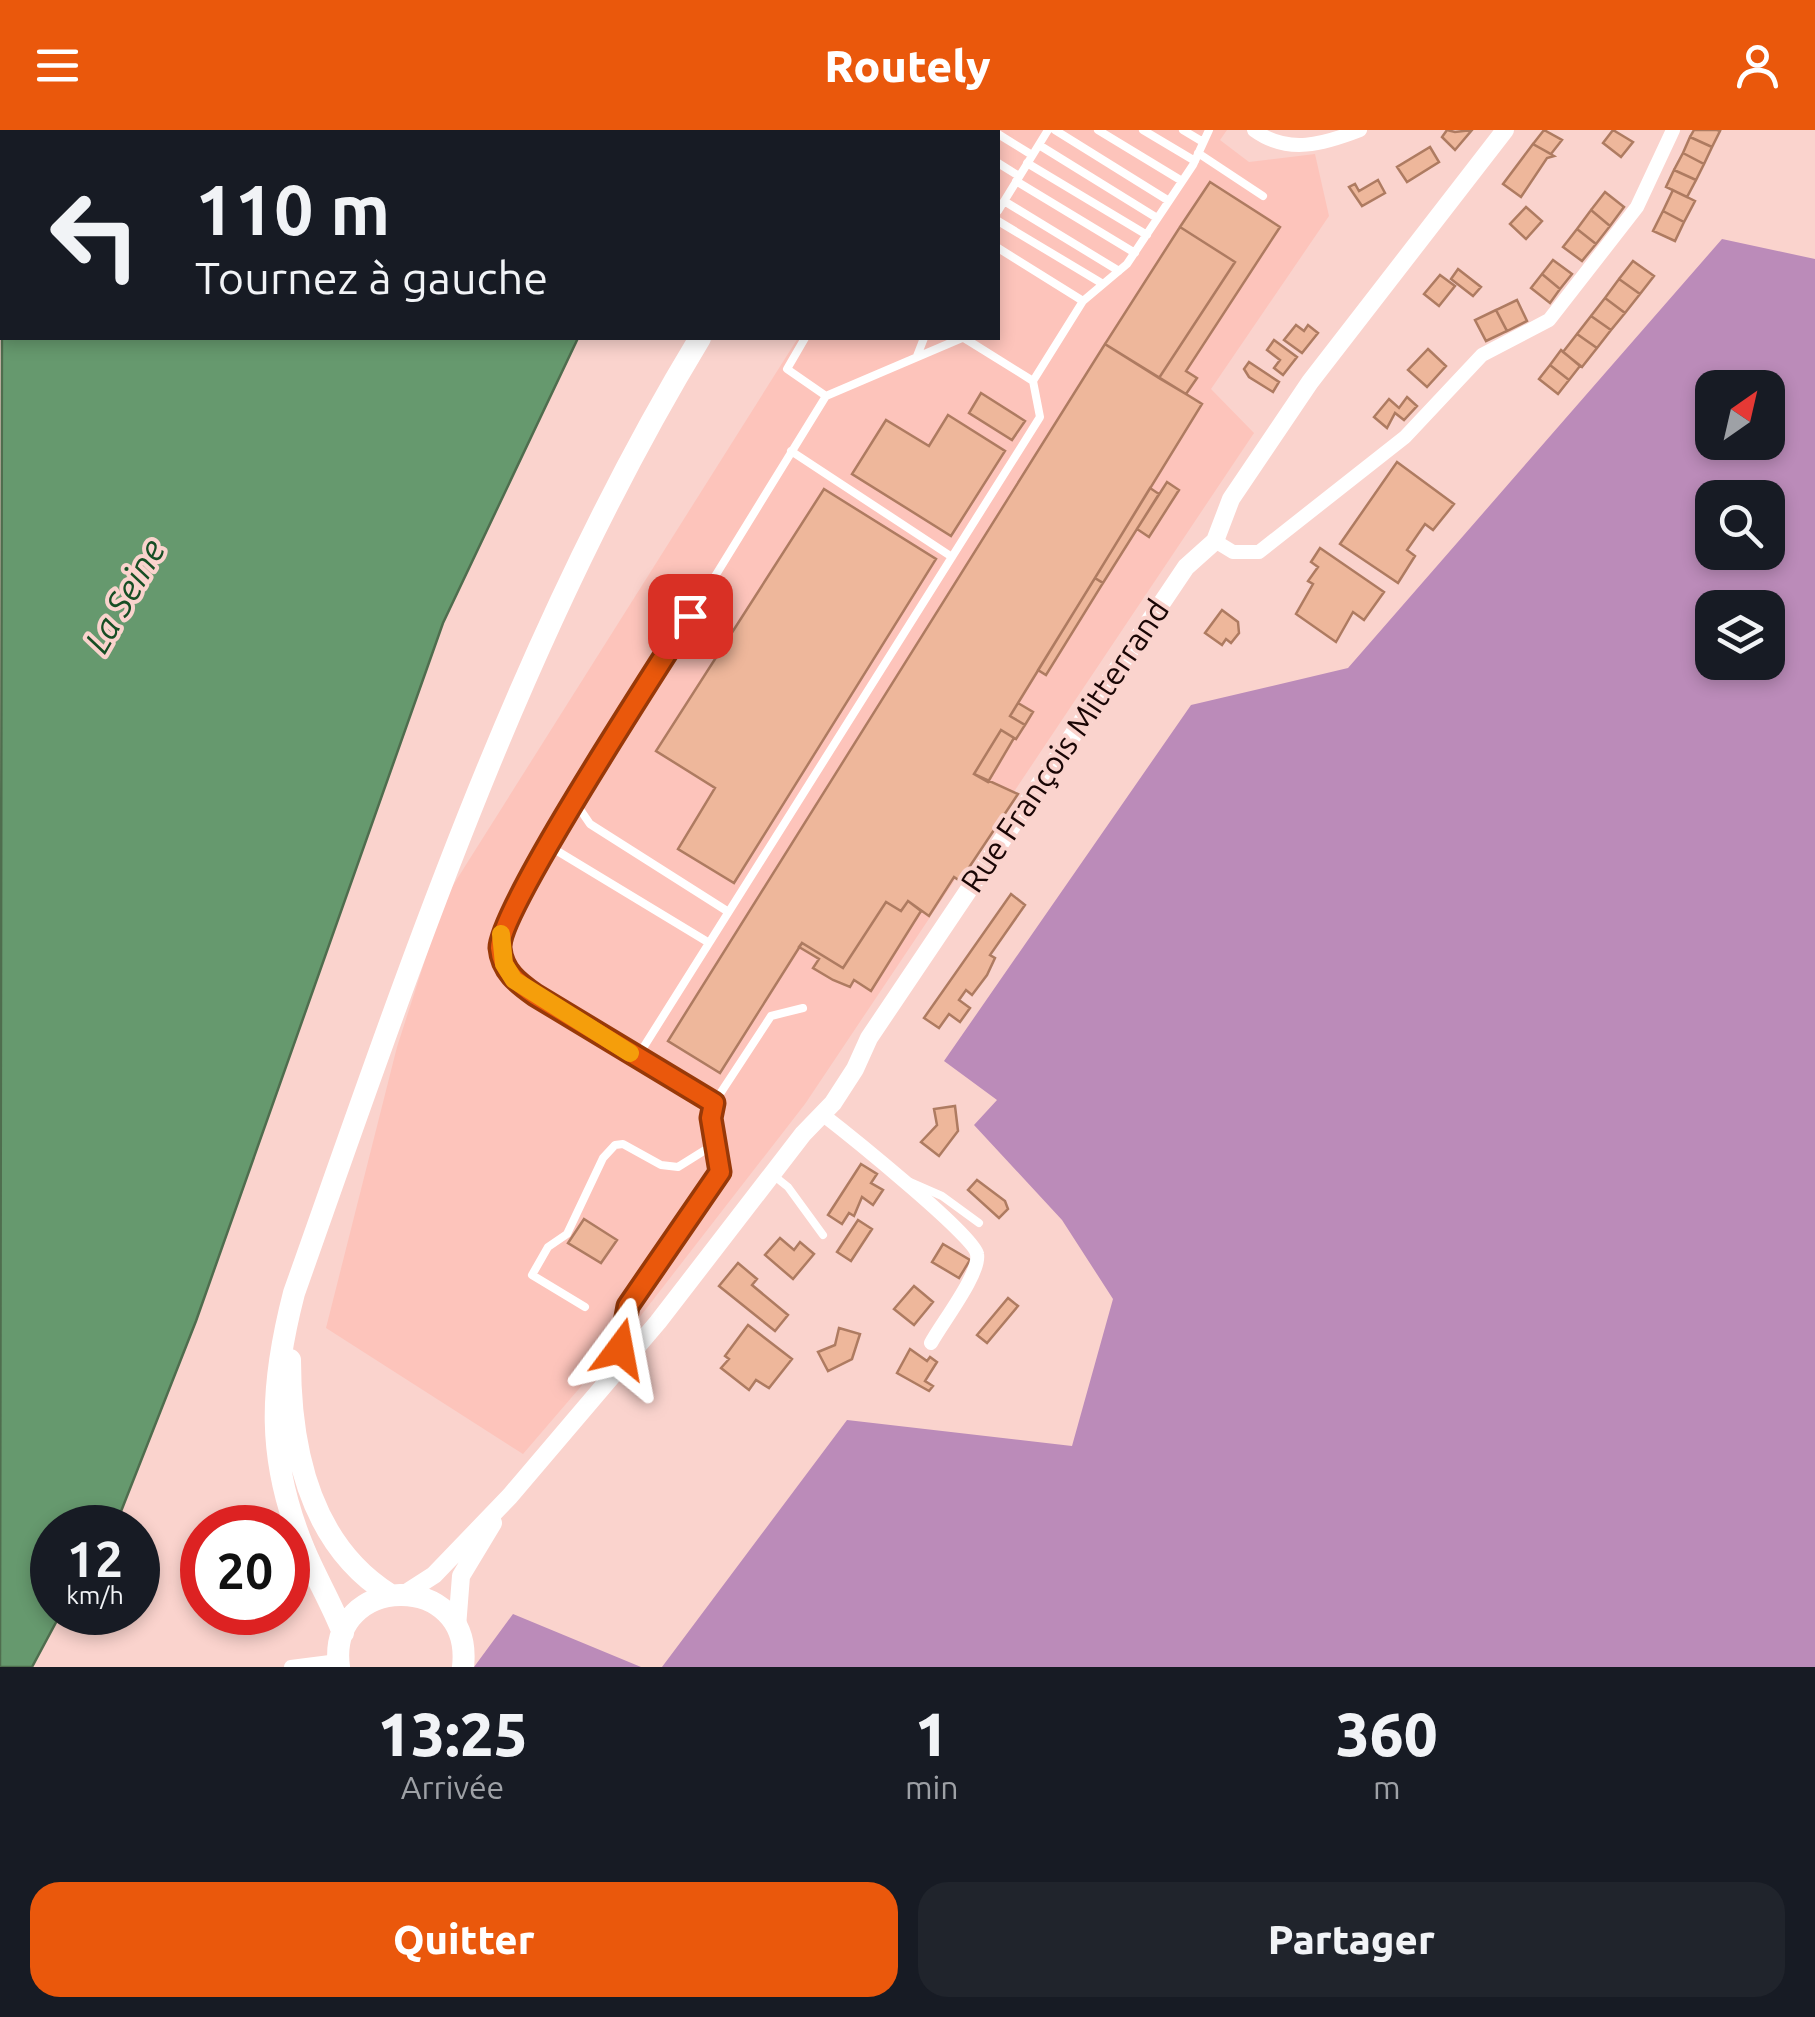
<!DOCTYPE html>
<html lang="fr">
<meta charset="utf-8">
<style>
:root{--surface:#171b24;--page:#20242c;--text:#f1f3f6;--muted:#9ea1a6;--accent:#ea580c}
body{margin:0;font-family:Ubuntu,sans-serif;background:var(--page);color:var(--text);height:100vh;display:flex;flex-direction:column;font-size:38px;white-space:nowrap}
*{box-sizing:border-box;margin:0}
p{font-size:32px;color:var(--muted)}
.icon{flex:none;width:55px;height:55px;fill:none;stroke:currentColor;stroke-width:2;stroke-linecap:round;stroke-linejoin:round}
.map{position:relative;height:1537px;overflow:hidden}
.sheet{display:flex;flex-direction:column;background:var(--surface);flex:1}
.sheet>*{flex:none}
.banner{position:absolute;left:0px;top:0px;width:1000px;height:210px;box-shadow:0 5px 15px #0003;background:#171b24;color:var(--text);overflow:hidden}
.needle{width:65px;rotate:34deg}
.fabs{position:absolute;left:1695px;top:240px;display:grid;gap:20px}
.fabs a{display:grid;place-items:center;width:90px;height:90px;border-radius:20px;background:var(--surface);box-shadow:0 5px 15px #0003;font-size:50px}
.speed{position:absolute;left:30px;top:1375px;display:flex;gap:20px;font-size:50px;font-weight:700;text-align:center}
.speed>*{display:grid;place-content:center;width:130px;height:130px;border-radius:50%;background:var(--surface);box-shadow:0 5px 15px #0003;line-height:1}
.speed small{font-size:25px;font-weight:400}
.speed .limit{border:15px solid #d22;background:#fff;color:#111}
.pin{position:absolute;display:grid;place-items:center;width:85px;height:85px;color:#fff;margin:-42px;border-radius:20px;box-shadow:0 5px 15px #0006}
.me{position:absolute;width:110px;margin:-55px;rotate:13deg;stroke-linejoin:round;filter:drop-shadow(0 0 8px #0008)}
.turn{display:flex;align-items:center;gap:35px;height:210px;padding:0 30px;font-size:45px}
.turn .icon{width:130px;height:130px;stroke-width:2.5}
.turn b{display:block;font-size:70px;line-height:85px}
.eta{display:flex;justify-content:space-evenly;align-items:center;height:170px;text-align:center}
.eta b{font-size:60px;font-weight:800;line-height:70px}
.primary-button{display:flex;gap:20px;margin-top:auto;padding:20px 30px}
.primary-button a{flex:1;height:115px;border-radius:30px;background:var(--accent);color:#fff;font-size:40px;font-weight:800;line-height:115px;text-align:center}
.primary-button a+a{background:var(--page);color:var(--text)}
header{display:flex;justify-content:space-between;align-items:center;height:130px;padding:0 30px;background:var(--accent);color:#fff;font-size:45px;font-weight:800}
.map>svg:first-child{display:block}
.built{fill:#fdc4bb}
.forest{fill:#bb8bb9;fill-rule:evenodd}
.water{fill:#66996e;stroke:#4f6d4e;stroke-width:2.5}
.building{fill:#eeb79b;stroke:#ae7b61;stroke-width:2.5}
.lines{fill:none;stroke-linecap:round;stroke-linejoin:round}
.service{stroke:#fff;stroke-width:8}
.minor{stroke:#fff;stroke-width:14}
.tertiary{stroke:#fff;stroke-width:18}
.primary{stroke:#fff;stroke-width:22}
.route-casing{stroke:#983908;stroke-width:25}
.route{stroke:#ea580c;stroke-width:18}
.slow{stroke:#f59e0b;stroke-width:18}
.labels{text-anchor:middle;stroke-width:8;stroke-linejoin:round;paint-order:stroke}
.street-label{font-size:32px;fill:#1a0605;stroke:#fad3cd}
.water-label{font-size:35px;font-style:italic;fill:#164e24;stroke:#fad3cd}
</style>
<header><svg class="icon" aria-label="menu" viewBox="0 0 24 24"><path d="M4 6h16M4 12h16M4 18h16"/></svg>Routely<svg class="icon" aria-label="person" viewBox="0 0 24 24"><circle cx="12" cy="8" r="4"/><path d="M4 21q1-7 8-7t8 7"/></svg></header>
<div class="map">
<svg width="1815" height="1537" viewBox="0 0 1815 1537">
<rect width="100%" height="100%" fill="#fad3cd"/>
<path class="built" d="M852,0h375l-7,10 29,22 66,-8 14,62 -118,173 43,44 -449,671 -173,223 -109,127 -197,-126 71,-281 48,-149 353,-560h200v-206z"/>
<path class="forest" d="M1722,109l93,20v1408h-1153l185,-247 225,26 41,-147 -51,-79 -88,-95 23,-25 -53,-39 247,-356 157,-37zM1712,258h56v54h-56zM1712,368h56v54h-56zM1712,478h56v54h-56z
M513,1484l128,53h-167z"/>
<path class="water" d="M98,0h597l-599,2z
M2,163v45h576l-135,285 -247,698 -76,193 -8,13 -60,1v84l9,1 -29,54h-32z"/>
<path class="building" d="M1447,0l8,2 17,-2 -17,20 -13,-13z
M1544,0l18,10 -11,14 -18,-10z
M1613,0l20,12 -12,15 -18,-14z
M1694,0h23l3,1 -8,16 -22,-10z
M1690,7l22,10 -8,17 -21,-11z
M1533,14l21,12 -7,2 -26,39 -18,-13z
M1430,17l9,15 -32,20 -10,-15z
M1683,23l21,11 -8,16 -22,-10z
M1674,40l22,10 -9,17 -21,-10z
M1378,50l7,13 -23,13 -13,-19 6,-3 4,7z
M1210,52l70,45 -94,144 11,7 -11,16 -27,-16 76,-116 -55,-35z
M1673,60l22,11 -11,21 -21,-11z
M1605,62l19,15 -14,19 -19,-16z
M1526,77l16,14 -16,18 -16,-15z
M1591,80l19,16 -14,18 -19,-15z
M1663,81l21,11 -9,19 -22,-10z
M1180,97l55,35 -76,116 -54,-34z
M1577,99l19,15 -14,17 -19,-14z
M1553,130l19,14 -12,15 -18,-15z
M1633,131l21,15 -14,18 -21,-15z
M1458,139l23,18 -8,9 -22,-17z
M1542,144l18,15 -10,14 -19,-15z
M1440,145l15,11 -16,20 -15,-12z
M1619,149l21,15 -15,19 -20,-15z
M1605,168l20,15 -14,17 -20,-14z
M1517,170l10,21 -20,10 -11,-21z
M1496,180l11,21 -21,10 -11,-21z
M1591,186l20,14 -14,18 -20,-14z
M1296,195l8,6 4,-6 10,8 -16,20 -18,-13z
M1577,204l20,14 -15,19 -19,-15z
M1274,210l23,17 -14,18 -9,-7 6,-8 -13,-10z
M1105,214l97,60 -192,312 15,9 -9,14 -15,-9 -27,44 44,20 -58,87 -6,-4 -25,39 -21,-15 -7,10 -15,-9 -43,66 -41,-25 -82,130 -52,-32z
M1428,219l18,17 -19,21 -19,-17z
M1561,220l19,16 -11,14 -19,-15z
M1249,232l30,20 -6,10 -24,-15 -5,-8z
M1550,235l19,15 -11,14 -19,-15z
M981,263l44,28 -13,19 -43,-27z
M1407,267l10,9 -13,14 -9,-7 -8,15 -13,-11 15,-18 10,9z
M948,285l57,36 -54,85 -99,-62 34,-54 43,26z
M1397,332l57,42 -21,26 -8,-6 -18,26 8,6 -17,27 -58,-39z
M1167,352l12,8 -30,47 -12,-8z
M1150,358l9,6 -56,89 -8,-5z
M824,359l112,70 -202,324 -56,-34 37,-61 -59,-37z
M1320,418l64,44 -20,28 -11,-8 -17,30 -40,-28 17,-30 -5,-3 10,-14 -7,-5z
M1095,448l8,5 -57,92 -8,-5z
M1222,480l16,12 1,11 -8,10 -5,-4 -4,6 -17,-12z
M1018,573l15,9 -8,13 -15,-9z
M1001,600l13,8 -26,44 -14,-8z
M1011,764l14,11 -35,50 5,3 -8,17 -15,20 -6,-5 -7,10 11,8 -10,14 -11,-8 -10,14 -15,-10z
M908,771l13,10 -50,80 -17,-11 -4,7 -17,-7 -20,-12 6,-9 -20,-12 3,-4 41,25 43,-66 15,9z
M955,976l3,25 -19,25 -18,-14 16,-17 -3,-16z
M861,1034l16,10 -6,9 12,7 -10,15 -11,-8 -8,19 -5,-3 -7,11 -14,-9z
M977,1050l28,21 3,8 -9,9 -31,-28z
M584,1089l33,21 -16,23 -33,-20z
M858,1090l14,9 -21,32 -14,-9z
M780,1108l14,12 6,-8 14,12 -21,25 -28,-24z
M943,1114l27,16 -11,18 -27,-16z
M738,1133l19,16 -5,6 36,30 -13,16 -56,-45z
M914,1156l19,16 -19,23 -20,-16z
M1008,1168l10,8 -31,37 -10,-8z
M748,1195l44,34 -23,29 -13,-8 -7,10 -28,-22 8,-9 -4,-3z
M839,1198l21,6 -8,25 -24,12 -10,-19 17,-7z
M910,1219l17,12 3,-4 7,5 -12,19 8,5 -4,5 -32,-18z"/>
<g class="lines">
<path class="service" d="M895,0l4,2
M942,0l5,2
M1055,0l114,71
M1098,0l84,51
M1143,0l52,31
M1183,0l20,12
M865,2l2,-2
M998,4l34,21
M1039,15l118,73
M1198,23l65,43
M998,33l21,13
M1027,33l120,72
M1016,51l119,72
M1004,71l115,70
M998,81l50,-81
M998,91l105,63
M998,118l85,53
M805,208l-18,31 39,27
M917,226l7,-18
M1033,251l50,-80 44,-37 66,-99 16,-35
M791,321l161,106
M575,672l15,22 137,87
M549,716c-31,55 -79,101 -14,149l179,108
M706,811l-157,-95 277,-450 136,-58
M638,926l402,-639 -7,-36 -69,-43
M773,1045l15,12 35,48
M910,1052l32,14 37,27
M585,1177l-53,-32 16,-28 19,-13 36,-76 12,-13 8,-1 38,21 17,2 40,-25
M621,1230c-4,-73 63,-128 99,-187l-9,-55 3,-15 57,-87 32,-8"/>
<path class="minor" d="M1254,0c34,25 70,14 106,0
M1215,411l18,11h26l146,-115 77,-82 67,-35 88,-113 36,-77
M822,984c22,17 153,122 155,140 4,19 -36,70 -46,89
M291,1537l47,-6"/>
<path class="tertiary" d="M406,1463l28,-18 76,-79 148,-174 145,-188 30,-31 22,-34 14,-31 317,-471 29,-26 16,-42 79,-117 195,-252
M457,1497l4,-51 32,-53"/>
<path class="primary" d="M825,2l1,-2
M290,1230c0,89 20,184 99,234
M343,1503c-11,-29 -27,-55 -39,-84 -38,-91 -34,-163 -10,-256 116,-327 226,-658 406,-955
M339,1537c-13,-94 135,-98 124,0"/>
</g>
<g class="lines">
<g class="route-casing">
<path id="route" d="M620,1219l8,-43 92,-134 -9,-54 3,-15 -179,-108c-17,-12 -33,-24 -35,-47 -2,-37 160,-284 190,-332"/>
</g>
<use href="#route" class="route"/>
<path class="slow" d="M501,804l3,30 10,16 116,73"/>
</g>
<g class="labels">
<g class="street-label">
<text transform="translate(1065 616) rotate(-56)" y="11">Rue François Mitterrand</text>
</g>
<g class="water-label">
<text transform="translate(125 466) rotate(-60)" y="12">La Seine</text>
</g>
</g>
</svg>
<div class="fabs">
<a><svg class="needle" viewBox="-14 -14 28 28"><path d="M0-13l5 13h-10z" fill="#e53935"/><path d="M0 13l5-13h-10z" fill="#9ea1a6"/></svg></a>
<a><svg class="icon" aria-label="search" viewBox="0 0 24 24"><circle cx="10" cy="10" r="6"/><path d="M15 15l6 6"/></svg></a>
<a><svg class="icon" aria-label="layers" viewBox="0 0 24 24"><path d="M12 4l9 5-9 5-9-5zM3 14l9 5 9-5"/></svg></a>
</div>
<div class="speed"><div>12<small>km/h</small></div><div class="limit">20</div></div>
<div class="pin" style="left:690px;top:486px;background:#d93025"><svg class="icon" aria-label="arrive" viewBox="0 0 24 24"><path d="M6 21V4h12l-3 4 3 4H6"/></svg></div>
<svg class="me" style="left:620px;top:1219px" viewBox="-20 -20 40 40"><path d="M0-17L14 15 0 8-14 15z" fill="#ea580c" stroke="#fff" stroke-width="4"/></svg>
<div class="banner">
<div class="turn"><svg class="icon" aria-label="left" viewBox="0 0 24 24"><path d="M17 20v-9H6M10 6l-5 5 5 5"/></svg><div><b>110 m</b>Tournez à gauche</div></div>
</div>
</div>
<section class="sheet">
<div class="eta">
<div><b>13:25</b><p>Arrivée</p></div>
<div><b>1</b><p>min</p></div>
<div><b>360</b><p>m</p></div>
</div>
<div class="primary-button"><a>Quitter</a><a>Partager</a></div>
</section>
